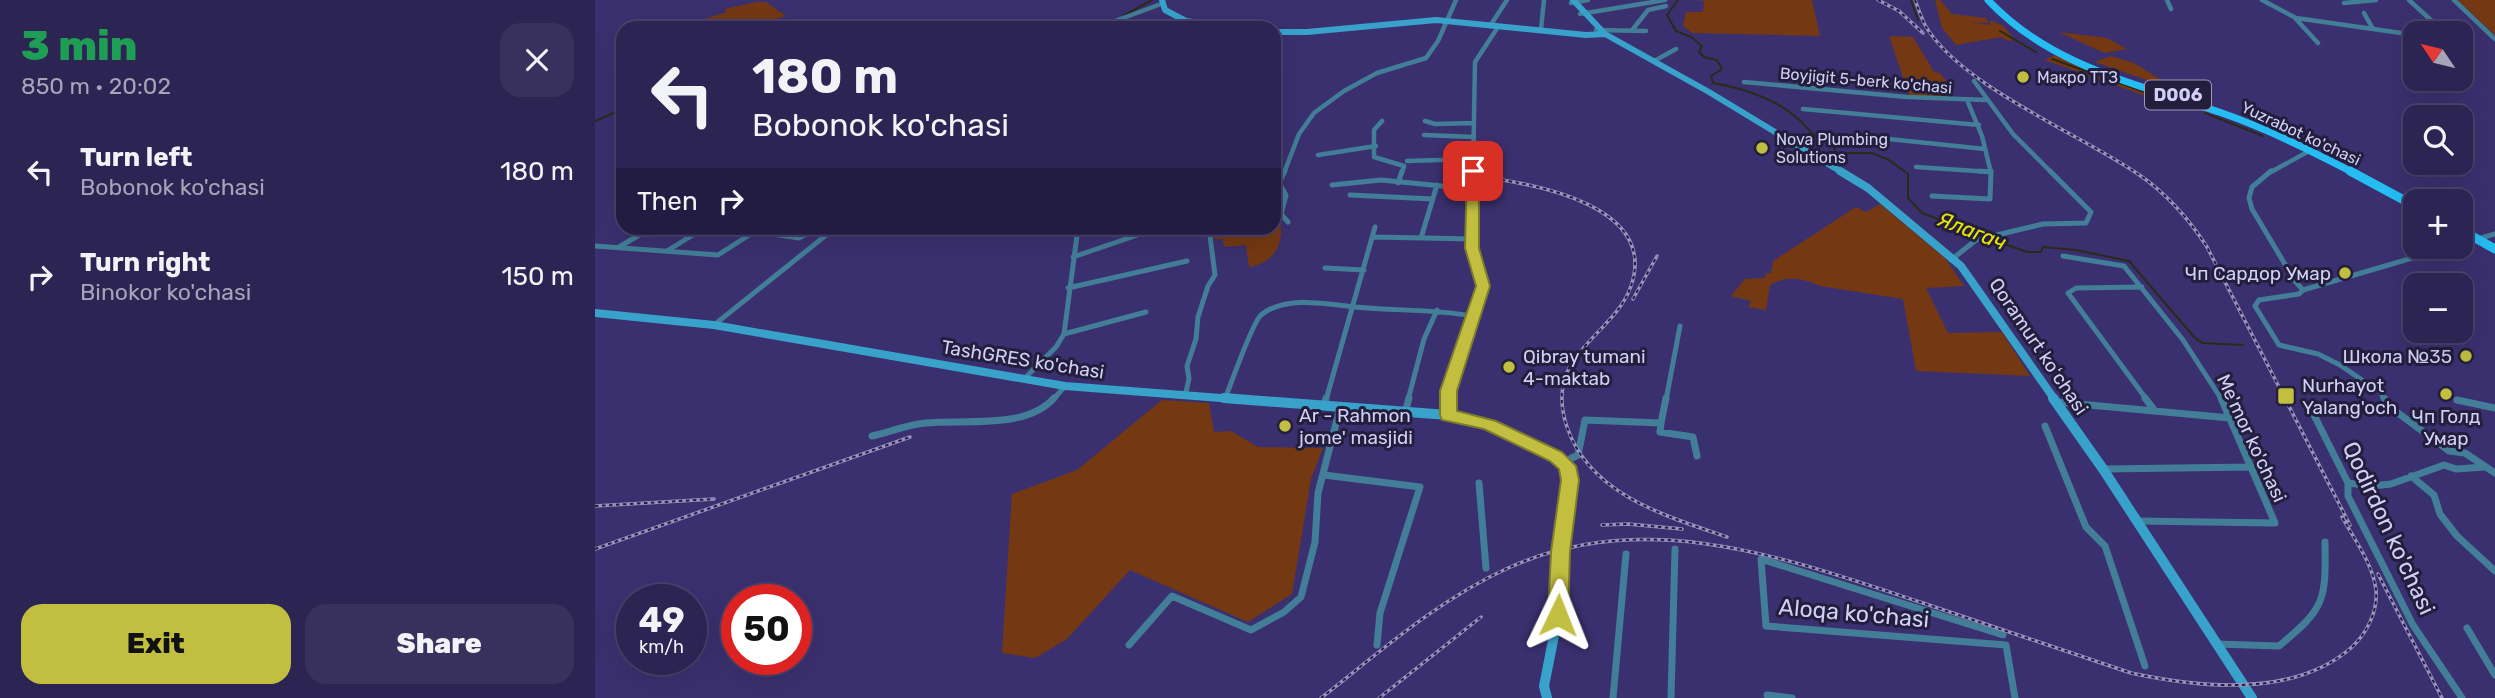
<!DOCTYPE html>
<meta charset="utf-8">
<style>
:root{--surface:#2c2453;--page:#38305d;--text:#f1f3f6;--muted:#a6a4b8;--line:#48416a;--accent:#c1be40}
body{margin:0;font-family:Rubik,sans-serif;background:var(--page);color:var(--text);height:100vh;display:flex;flex-direction:column;font-size:26px;white-space:nowrap}
*{box-sizing:border-box;margin:0}
p{font-size:23px;color:var(--muted)}
.icon{flex:none;width:38px;height:38px;fill:none;stroke:currentColor;stroke-width:2;stroke-linecap:round;stroke-linejoin:round}
.map{position:relative;flex:1;overflow:hidden}
.side{display:flex;flex-direction:column;background:var(--surface);width:595px}
.side>*{flex:none}
.hud{position:absolute;left:21px;top:21px;width:665px;height:214px;border-radius:21px;box-shadow:0 7px 28px #0002,0 0 0 2px var(--line);background:#2c2453;color:var(--text);overflow:hidden}
.needle{width:46px;rotate:305deg}
.controls{position:absolute;left:1808px;top:21px;display:grid;gap:14px}
.controls a{display:grid;place-items:center;width:70px;height:70px;border-radius:14px;background:var(--surface);box-shadow:0 7px 28px #0002,0 0 0 2px var(--line);font-size:35px}
.speed{position:absolute;left:21px;top:584px;display:flex;gap:14px;font-size:35px;font-weight:700;text-align:center}
.speed>*{display:grid;place-content:center;width:91px;height:91px;border-radius:50%;background:var(--surface);box-shadow:0 7px 28px #0002,0 0 0 2px var(--line);line-height:1}
.speed small{font-size:18px;font-weight:400}
.speed .limit{border:10px solid #d22;background:#fff;color:#111}
.pin{position:absolute;display:grid;place-items:center;width:60px;height:60px;color:#fff;margin:-30px;border-radius:14px;box-shadow:0 4px 10px #0006}
.me{position:absolute;width:77px;margin:-38px;rotate:2deg;stroke-linejoin:round;filter:drop-shadow(0 0 5px #0008)}
.turn{display:flex;align-items:center;gap:24px;height:147px;padding:0 21px;font-size:32px}
.turn .icon{width:91px;height:91px;stroke-width:2.5}
.turn b{display:block;font-size:49px;line-height:60px}
.then{display:flex;align-items:center;height:66px;padding:0 21px;background:#0003;gap:14px;font-size:26px}
.round{display:grid;place-items:center;flex:none;width:74px;height:74px;border-radius:21px;background:var(--page)}
.summary{display:flex;align-items:center;justify-content:space-between;height:119px;padding:0 21px}
h1{font-size:42px;font-weight:800;line-height:52px;color:#1e9e55}
.primary-button{display:flex;gap:14px;margin-top:auto;padding:14px 21px}
.primary-button a{flex:1;height:80px;border-radius:21px;background:var(--accent);color:#111;font-size:28px;font-weight:800;line-height:80px;text-align:center}
.primary-button a+a{background:var(--page);color:var(--text)}
ul{padding:0;list-style:none}
li{display:flex;align-items:center;gap:21px;height:105px;padding:0 21px}
li div{flex:1}
li b{display:block;font-size:26px}
li em{font-style:normal}
main{display:flex;flex:1;min-height:0}
.map>svg:first-child{display:block}
.green{fill:#743813}
.lines{fill:none;stroke-linecap:round;stroke-linejoin:round}
.stream{stroke:#2b2a17;stroke-width:2}
.street-far2{stroke:#427e97;stroke-width:4.5}
.street-far1{stroke:#427e97;stroke-width:5}
.street{stroke:#427e97;stroke-width:7}
.secondary-far2{stroke:#39a2ca;stroke-width:6}
.secondary-far1{stroke:#39a2ca;stroke-width:8}
.secondary{stroke:#39a2ca;stroke-width:10}
.primary-far1{stroke:#25bdf2;stroke-width:7}
.primary{stroke:#25bdf2;stroke-width:9}
.rail-casing{stroke:#9892c2;stroke-width:3.5}
.rail{stroke:#221e3b;stroke-width:2;stroke-dasharray:3.5;stroke-linecap:butt}
.route{fill:#c1be40;stroke:#7d7c2a;stroke-width:2}
.poi-dot{fill:#c1be40;stroke:#221e3b;stroke-width:2.5}
.labels{text-anchor:middle;stroke-width:6;stroke-linejoin:round;paint-order:stroke}
.far-poi-label{font-size:16px;fill:#d1cff5;stroke:#221e3b;text-anchor:start}
.far-street-label{font-size:16px;fill:#d1cff5;stroke:#221e3b}
.shield{fill:#221e3b;stroke:#9c9abd;stroke-width:2}
.shield-label{font-size:18px;font-weight:bold;fill:#d1cff5}
.poi-label{font-size:19px;fill:#d1cff5;stroke:#221e3b;text-anchor:start}
.street-label{font-size:19px;fill:#d1cff5;stroke:#221e3b}
.water-label{font-size:21px;font-style:italic;fill:#eae502;stroke:#221e3b}
.near-street-label{font-size:23px;fill:#d1cff5;stroke:#221e3b}
</style>
<main>
<section class="side">
<div class="summary"><div><h1>3 min</h1><p>850 m · 20:02</p></div><a class="round"><svg class="icon" aria-label="close" viewBox="0 0 24 24"><path d="M6 6l12 12M18 6L6 18"/></svg></a></div>
<ul>
<li><svg class="icon" aria-label="left" viewBox="0 0 24 24"><path d="M17 20v-9H6M10 6l-5 5 5 5"/></svg><div><b>Turn left</b><p>Bobonok ko'chasi</p></div><em>180 m</em></li>
<li><svg class="icon" aria-label="right" viewBox="0 0 24 24"><path d="M7 20v-9h11M14 6l5 5-5 5"/></svg><div><b>Turn right</b><p>Binokor ko'chasi</p></div><em>150 m</em></li>
</ul>
<div class="primary-button"><a>Exit</a><a>Share</a></div>
</section>
<div class="map">
<svg width="1900" height="698" viewBox="0 0 1900 698">
<rect width="100%" height="100%" fill="#3b306f"/>
<path class="green" d="M1102,0h115l8,36 -128,-3 -9,-7 3,-14h17l1,-11z
M1340,0h5l12,14 34,4 3,5 -19,-1 20,3v-5l13,6 12,14 -7,1 -7,-4 -45,8 -14,-17z
M1862,0h38v35z
M162,2h9l20,14 -42,12h-69l52,-16 -3,-3z
M1464,32l48,6 20,11 -23,4z
M1294,36l24,1 21,35 6,1 9,12 -4,1 7,12 -43,-3z
M1460,55l145,53 -29,-3 -126,-45z
M1516,56l23,7 29,18 1,2 -6,1 -63,-22z
M679,189l5,2c3,8 -2,13 -2,21 0,6 4,11 4,17 1,21 -12,35 -32,38l-3,-22 -21,2 -3,-8h-8l-2,-11h62z
M1285,204l65,54 19,28 -38,2 22,45 54,-1 28,44 -114,-5 -13,-72 -83,-13c-17,-8 -33,-11 -50,-1l-4,25 -18,-3 3,-6 -20,-5 14,-17 19,-1 3,-5h4l2,-12 83,-54 10,5z
M567,400l47,3 5,29 17,-1 27,16 65,1 -12,31 -19,115 -44,28 -118,-52 -63,69 -32,19 -33,-5 10,-159 65,-24z"/>
<g class="lines">
<path class="stream" d="M1083,0l-11,15 9,16 15,6 11,9 -3,6 5,5 13,3 5,9 -11,7 2,7c29,5 60,15 83,34 16,13 13,19 35,26l6,10h35l17,7 19,14v24l14,15 60,23
M1316,0l7,20
M528,16l29,-16
M489,28l17,-4
M1405,31l36,21
M1457,59l129,46
M1610,113l58,23
M0,121l28,-12
M1395,239l37,13h14l2,-5 33,3 53,11 66,77 7,5 41,2"/>
<path class="street-far2" d="M1572,0l4,9
M1667,0l34,18 119,17
M1814,0l36,33
M1859,0l41,39
M976,3l17,-3
M1749,3l32,-3
M1769,13l9,16
M985,14l85,-14
M1700,18l23,25
M523,21l17,7
M895,26l17,-26
M501,28l65,-24
M946,29l3,-29
M1038,29l15,-19 18,-4
M1001,30l50,1
M1059,61l22,-12
M1379,81l39,53 39,39
M1149,82l163,15 80,3
M1372,100l15,36 9,37
M1208,109l176,16
M787,121l-8,9v27l30,9 -2,7
M830,121l10,3 39,-1
M829,135l50,2
M1255,135l135,14
M723,155l58,-9
M812,161l66,-2
M1321,167l75,5
M689,173l15,-39 15,-21 30,-22 33,-18 49,-15 12,-17 18,-41
M878,173l2,-111 23,-35
M1674,173l42,-23"/>
<path class="street-far1" d="M690,171l-6,12 7,12 -5,19 7,8
M1384,171l12,1
M1676,171l-19,16 -3,11 3,11 43,72 8,9
M803,183l4,-12
M737,185l49,-5 91,9
M755,195l83,4
M1337,196l58,3 1,-28
M159,231l45,7 19,-10
M779,237l99,2
M826,238l16,-53
M1866,244l34,-10
M0,246l123,9 42,-27
M24,247l32,-19
M72,251l37,-23
M1468,256l61,10 59,74 39,60
M478,257l85,-29
M1356,260l25,-20 67,-16 43,-1 5,-11 -41,-41
M730,268l39,2
M1547,287l-66,1 -8,5 79,107
M473,288l119,-27
M119,325l121,-97
M469,334l82,-22
M429,379l32,-32 8,-13 14,-106
M590,396l4,-17 -2,-13 9,-27 2,-22 10,-31 7,-11 -6,-47
M630,399c6,-15 27,-76 36,-84 24,-20 66,-11 94,-8 40,4 78,2 118,9
M458,400l12,-14
M731,400l49,-173
M813,400l16,-61 13,-29
M853,400v-9l35,-104 -11,-39 1,-77
M1071,400l14,-74
M1790,400l-4,-7 -41,-28 -22,-11 -39,-9 -24,-39 4,-6 40,-6 4,-4 147,-43"/>
<path class="street" d="M853,398v17
M1550,398l10,13
M1789,398l6,9 59,44 16,2 30,20
M1862,400l38,8
M1462,402l173,16
M729,406l2,-8
M1715,407l38,76v13l65,129 49,73
M810,413l4,-15
M1066,423l-1,9 33,5 4,19
M1450,426l41,101 19,19 40,120
M277,436c17,-4 35,-11 53,-13 39,-4 101,7 129,-25
M969,462l14,-7 7,-35 76,3 5,-25
M1509,469l148,-2
M729,475l96,12 -40,126 -3,32
M1816,476l23,19 6,19 17,22 38,35
M884,483l7,85
M1753,483l24,3 19,-2 53,-19 12,4 29,-2
M1543,521l137,2 -54,-125
M1872,628l28,47
M1408,635l-242,-76 5,67 240,19 9,53
M1622,644l62,2c46,-38 47,-45 46,-104
M534,645l43,-49 79,34 33,-18 17,-15 14,-55 3,-49 22,-85
M1172,695l25,3
M1018,698l13,-144
M1076,698l4,-149"/>
<path class="secondary-far2" d="M567,0l3,10 21,11 52,7
M978,0l32,34 104,58 134,81
M679,32h33l129,-12 150,15 19,-1"/>
<path class="secondary-far1" d="M1245,171l28,17 93,78 94,134
M0,313l119,12 351,61 182,14"/>
<path class="secondary" d="M629,398l224,17 37,8 81,41 4,9 -10,79 -2,63 -14,71 3,12
M1458,398l50,71 149,229"/>
<path class="primary-far1" d="M1393,0c63,67 150,84 234,113 46,16 89,38 132,60"/>
<path class="primary" d="M1755,171l65,35
M1866,230l34,19"/>
<g class="rail-casing">
<path id="rail" d="M1283,0l21,11 24,22
M1320,0c3,8 6,17 10,25 34,60 155,109 213,149 28,19 51,45 69,73l143,278
M893,178c54,7 170,30 143,108 -11,32 -44,51 -61,80 -11,20 -10,40 -3,61 23,68 99,89 160,110
M1038,299l24,-43
M0,506l119,-7
M1007,525l26,-1 54,5
M0,549l315,-112
M1783,574l64,124
M726,698c60,-47 117,-98 187,-130 138,-62 278,-10 412,34 70,24 141,47 211,71 70,15 164,25 221,-26 15,-14 26,-36 24,-57 -3,-26 -22,-51 -34,-73
M784,698l102,-81"/>
</g>
<use href="#rail" class="rail"/>
</g>
<path class="route" d="M878,167l6,4v77l11,38 -33,105v20l39,10 66,31 14,14 3,14 -9,72 -2,63 -3,6 -7,3 -7,-3 -3,-6 3,-63 10,-72 -2,-11 -9,-8 -66,-32 -42,-9 -2,-5v-24l36,-105 -11,-38 2,-77z"/>
<g class="poi-dot">
<circle cx="1428" cy="77" r="7"/>
<circle cx="1167" cy="148" r="7"/>
<circle cx="1750" cy="273" r="7"/>
<circle cx="1871" cy="356" r="7"/>
<circle cx="914" cy="367" r="7"/>
<circle cx="1851" cy="394" r="7"/>
<rect x="1682" y="387" width="18" height="18" rx="3.5"/>
<circle cx="690" cy="426" r="7"/>
</g>
<g class="labels">
<g class="far-poi-label">
<text x="1442" y="83">Макро ТТЗ</text>
<text x="1181" y="145">Nova Plumbing<tspan x="1181" dy="18">Solutions</tspan></text>
</g>
<g class="far-street-label">
<text transform="translate(1271 80) rotate(5)" y="6">Boyjigit 5-berk ko'chasi</text>
<text transform="translate(1706 133) rotate(25)" y="6">Yuzrabot ko'chasi</text>
</g>
<rect class="shield" x="1550" y="80.5" width="66" height="29" rx="5"/>
<g class="shield-label">
<text x="1583" y="101">D006</text>
</g>
<g class="poi-label">
<text x="1736" y="280" text-anchor="end">Чп Сардор Умар</text>
<text x="928" y="363">Qibray tumani<tspan x="928" dy="22">4-maktab</tspan></text>
<text x="1857" y="363" text-anchor="end">Школа №35</text>
<text x="1707" y="392">Nurhayot<tspan x="1707" dy="22">Yalang'och</tspan></text>
<text x="704" y="422">Ar - Rahmon<tspan x="704" dy="22">jome' masjidi</tspan></text>
<text x="1851" y="423" text-anchor="middle">Чп Голд<tspan x="1851" dy="22">Умар</tspan></text>
</g>
<g class="street-label">
<text transform="translate(1444 346) rotate(56)" y="7">Qoramurt koʻchasi</text>
<text transform="translate(428 359) rotate(9)" y="7">TashGRES ko'chasi</text>
<text transform="translate(1657 438) rotate(65)" y="7">Me'mor ko'chasi</text>
</g>
<g class="water-label">
<text transform="translate(1377 231) rotate(21)" y="7">Ялагач</text>
</g>
<g class="near-street-label">
<text transform="translate(1794 528) rotate(65)" y="8">Qodirdon ko'chasi</text>
<text transform="translate(1259 613) rotate(5)" y="8">Aloqa ko'chasi</text>
</g>
</g>
</svg>
<div class="controls">
<a><svg class="needle" viewBox="-14 -14 28 28"><path d="M0-13l5 13h-10z" fill="#e53935"/><path d="M0 13l5-13h-10z" fill="#a6a4b8"/></svg></a>
<a><svg class="icon" aria-label="search" viewBox="0 0 24 24"><circle cx="10" cy="10" r="6"/><path d="M15 15l6 6"/></svg></a>
<a>+</a>
<a>−</a>
</div>
<div class="speed"><div>49<small>km/h</small></div><div class="limit">50</div></div>
<div class="pin" style="left:878px;top:171px;background:#d93025"><svg class="icon" aria-label="arrive" viewBox="0 0 24 24"><path d="M6 21V4h12l-3 4 3 4H6"/></svg></div>
<svg class="me" style="left:963px;top:615px" viewBox="-20 -20 40 40"><path d="M0-17L14 15 0 8-14 15z" fill="#c1be40" stroke="#fff" stroke-width="4"/></svg>
<div class="hud">
<div class="turn"><svg class="icon" aria-label="left" viewBox="0 0 24 24"><path d="M17 20v-9H6M10 6l-5 5 5 5"/></svg><div><b>180 m</b>Bobonok ko'chasi</div></div>
<div class="then">Then<svg class="icon" aria-label="right" viewBox="0 0 24 24"><path d="M7 20v-9h11M14 6l5 5-5 5"/></svg></div>
</div>
</div>
</main>
